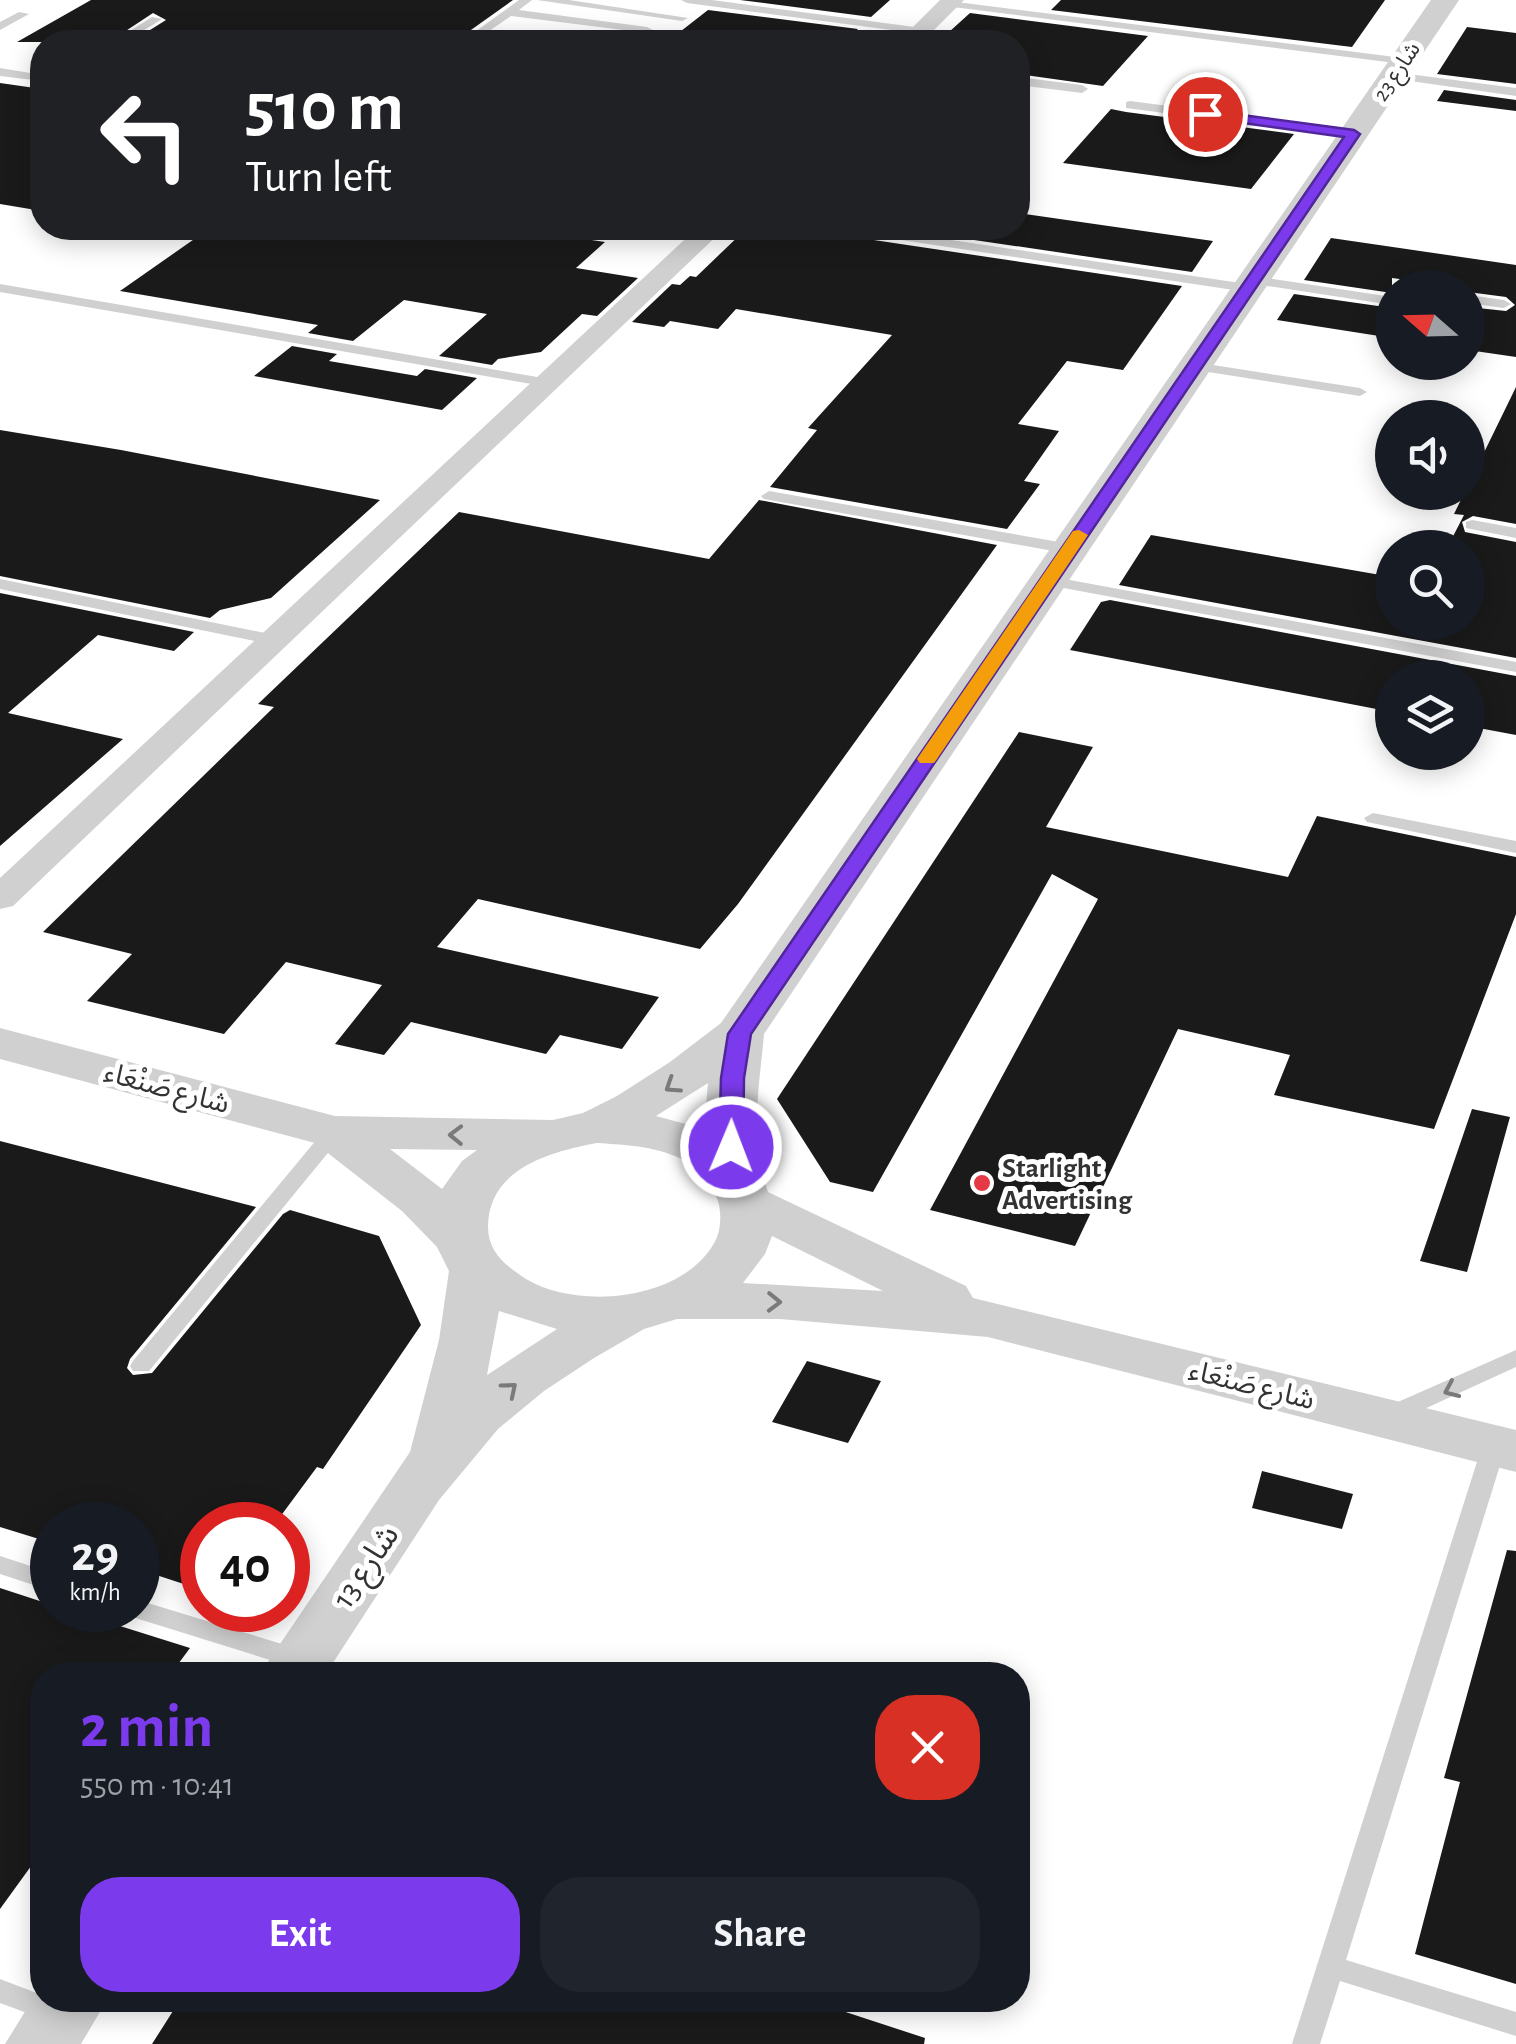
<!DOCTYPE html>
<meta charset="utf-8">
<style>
:root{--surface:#171b24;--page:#20242c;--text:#f1f3f6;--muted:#9ea1a6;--accent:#7c3aed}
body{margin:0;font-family:"Alegreya Sans","Noto Sans Arabic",sans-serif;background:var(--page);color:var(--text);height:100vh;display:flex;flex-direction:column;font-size:38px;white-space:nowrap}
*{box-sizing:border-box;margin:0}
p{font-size:32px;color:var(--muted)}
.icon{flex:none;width:55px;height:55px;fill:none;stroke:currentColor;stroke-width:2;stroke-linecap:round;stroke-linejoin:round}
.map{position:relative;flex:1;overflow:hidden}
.drawer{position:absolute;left:30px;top:1662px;width:1000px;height:350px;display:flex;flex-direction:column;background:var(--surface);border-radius:40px;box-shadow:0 5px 25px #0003}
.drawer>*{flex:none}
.guide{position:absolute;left:30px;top:30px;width:1000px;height:210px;border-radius:40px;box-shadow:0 5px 25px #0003;background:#202124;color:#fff;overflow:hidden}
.needle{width:65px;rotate:290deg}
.fabs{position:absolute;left:1375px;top:270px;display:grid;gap:20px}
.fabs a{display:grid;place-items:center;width:110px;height:110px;border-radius:50%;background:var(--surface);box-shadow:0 5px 25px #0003;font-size:50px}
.speed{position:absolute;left:30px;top:1502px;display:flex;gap:20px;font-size:50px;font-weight:700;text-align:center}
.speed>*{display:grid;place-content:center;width:130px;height:130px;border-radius:50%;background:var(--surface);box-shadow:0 5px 25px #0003;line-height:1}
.speed small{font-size:25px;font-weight:400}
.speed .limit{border:15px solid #d22;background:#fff;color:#111}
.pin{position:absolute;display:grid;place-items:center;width:85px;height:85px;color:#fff;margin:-42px;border:5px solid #fff;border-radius:50%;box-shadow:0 2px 10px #0007}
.me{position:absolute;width:110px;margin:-55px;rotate:1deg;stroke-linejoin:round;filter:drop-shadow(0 0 8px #0008)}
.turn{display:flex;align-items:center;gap:35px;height:210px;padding:0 50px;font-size:45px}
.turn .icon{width:130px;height:130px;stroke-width:2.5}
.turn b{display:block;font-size:70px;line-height:85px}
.round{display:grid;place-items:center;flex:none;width:105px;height:105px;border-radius:40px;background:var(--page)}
.overview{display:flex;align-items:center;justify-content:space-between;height:170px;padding:0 50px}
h1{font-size:60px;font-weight:600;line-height:75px;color:var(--accent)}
.action{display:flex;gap:20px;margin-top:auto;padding:20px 50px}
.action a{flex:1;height:115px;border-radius:40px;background:var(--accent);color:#fff;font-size:40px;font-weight:600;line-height:115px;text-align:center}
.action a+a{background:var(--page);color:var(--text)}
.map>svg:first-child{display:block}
.building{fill:#1a1a1a}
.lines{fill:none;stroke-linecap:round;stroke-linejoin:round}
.service{fill:#d0d0d0;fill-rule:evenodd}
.minor{fill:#d0d0d0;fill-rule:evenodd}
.tertiary{fill:#d0d0d0;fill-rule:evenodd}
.oneway{stroke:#7a7a7a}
.route{fill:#7c3aed;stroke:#51269a;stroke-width:2.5}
.slow{fill:#f59e0b}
.poi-dot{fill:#e63946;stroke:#fff;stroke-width:4}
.labels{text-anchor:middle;stroke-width:10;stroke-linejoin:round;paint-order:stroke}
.far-street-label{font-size:22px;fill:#333;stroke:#fff}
.street-label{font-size:28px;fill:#333;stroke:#fff}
.poi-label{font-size:28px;font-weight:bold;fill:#333;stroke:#fff;text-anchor:start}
.near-street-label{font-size:32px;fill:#333;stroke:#fff}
</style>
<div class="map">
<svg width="1516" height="2044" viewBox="0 0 1516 2044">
<rect width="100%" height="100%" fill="#fff"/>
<path class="building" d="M91,0h422l-59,42h-323l35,-22 -13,-7 -44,29h-92z
M740,0h150l-19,17z
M1061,0h324l-33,47 -301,-37z
M708,10l150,19 -15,13h-176z
M970,13l178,23 -45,50 -85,-12v-32h-80z
M1467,27l49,6v51l-79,-10z
M0,83l42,6v122l-42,-7z
M1444,90l72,10v11l-79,-10z
M1111,109l15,3 168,22 -43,55 -188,-26z
M1018,213l195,28 -21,31 -299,-44h125z
M210,228h121l75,12 15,-12h89l95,14 -29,26 62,10 -41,38 -15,-2 -41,38 -43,7 -6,6 -53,-9 48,-42 -83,-14 -51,41 -45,-8 10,-8 -198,-34z
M747,228h91l9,8 335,50 -59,84 -56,-9 -49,63 41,7 -35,50 16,3 -33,45 -237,-42 47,-57 -9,-2 84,-93 -156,-26 -18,20 -48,-8 -6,6 -32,-5 40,-38 8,1 10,-9 6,1z
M1331,238l185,27v92l-48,-7v-43l38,4 9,-6 -9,-8 -38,-5v-4l-76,-10v15l-88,-13z
M1294,294l98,14v30l-115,-18z
M292,346l45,8 -8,7 88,15 8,-7 52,9 -35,32 -188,-34z
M1516,387v137l-43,-8 -11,6 3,10 51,10v116l-397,-73 32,-50 241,42v45h76v-74h-21l17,-33 -10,-1z
M0,430l121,20 259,50 -109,98 -51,12 -10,8 -210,-42z
M759,500l238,45 -259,359 -38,45 -222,-50 -41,48 222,50 -37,52 -62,-14 -14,19 -135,-32 -27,33 -49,-11 47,-59 -96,-23 -62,72 -137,-33 45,-47 -89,-22 231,-225 -16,-3 201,-192 250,47z
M0,593l194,39 -20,19 -76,-16 -90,78 115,26 -123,107z
M1110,600l406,76v59l-48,-9v-48h-76v34l-322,-62 31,-48z
M1019,732l74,15 -47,80 242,50 29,-61 199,41v57l-82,215 -160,-34 16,-40 -112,-26 -103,217 -145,-36 168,-311 -46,-25 -179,318 -43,-10 -53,-83z
M1472,1109l38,8 -43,155 -47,-11z
M0,1141l256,66 -126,152 -3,9 6,7 19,-2 131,-159 7,-4 89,26 42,89 -98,144 -6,-2 -43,58h-72v65l-64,-21v-44h-86v18l-52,-16z
M807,1361l74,20 -33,62 -76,-21z
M1262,1471l91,23 -11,35 -90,-21z
M1507,1550l9,1v433l-101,-30 45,-172 -16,-4z
M0,1588l52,17v5h17l121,38 -20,27h-128v176l-42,58z
M180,2000h629l116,38 -1,6h-772z"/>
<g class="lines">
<path class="service" d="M519,0h13l-13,10 128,17 6,3 -6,3 -136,-17 -22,15 64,11h-28l-44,-5 -8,5h-12z
M537,0h32l119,18 -6,3z
M681,0h31l210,28 6,3 -6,3 -235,-31z
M949,1l454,57 6,3 -6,3 -458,-58 -2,-2z
M19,12l10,2 -29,16v-8z
M152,17l10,2 -37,23h-13z
M0,68l42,7v6l-42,-5z
M1393,72l123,16v8l-127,-18v-4z
M1018,77l64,8 6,4 -6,4 -64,-8z
M1130,101l224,29 6,4 -6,4 -228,-30v-6z
M841,228h30l376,56 7,4 -7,4 -399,-60z
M1253,276l139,21v8l-144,-22v-6z
M0,284l549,95 7,4 -7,4 -549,-95z
M1468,295l36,5 7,4 -7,4 -36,-5z
M1194,362l166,26 7,4 -7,4 -171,-27 -2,-3z
M769,491l301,53 8,5 -8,5 -306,-55 -3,-3z
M1472,520l44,8v10l-50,-10v-6z
M1048,576l468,86v10l-474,-88 -2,-3z
M0,579l275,56 8,5 -8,5 -275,-56z
M1373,813l143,28v12l-149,-31 -3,-4z
M334,1126l7,1 3,5 -3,5 -192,234h-16l-3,-5 3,-5 194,-234z
M1516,1350v17l-118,54h-16l-4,-6 4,-6z
M1494,1438l8,2 4,6 -160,514 170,52v24l-176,-55 -20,63h-28l190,-598 4,-6z
M0,1556l52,17v18l-52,-17z
M138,1600l170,52 4,7 -4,7 -9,3 -170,-53 -3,-6h12z
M0,1979l42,16v5l22,2 4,9 -4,9 -10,3 -54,-20z"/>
<path class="minor" d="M940,0h24l-42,42h-24z
M697,228h28l-712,678 -13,3v-31z"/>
<path class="tertiary" d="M1431,0h28l-695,1034c-5,56 -15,105 4,158l198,94 7,12 543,132v42l-528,-135 -208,-18h-103l-33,10 -50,29 -50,33 -46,38 -59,71 -114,175h-66l151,-223 29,-112 10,-69 -12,-24 -35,-36 -87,-68 -315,-84v-31l335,88 218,4 30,-7 34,-17 53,-34 51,-39zM708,1083l-4,46 -48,-13zM597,1143c48,3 103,6 121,58 4,14 3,32 -5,44 -34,56 -135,65 -187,34 -20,-13 -38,-27 -38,-52 0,-58 61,-75 109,-84zM390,1149l87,1 -15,11 -20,28zM772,1236l111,55 -140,-8 22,-29zM499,1311l58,18 -70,46z
M42,1984v16h65l-26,44h-76z"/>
</g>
<defs><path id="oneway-chevron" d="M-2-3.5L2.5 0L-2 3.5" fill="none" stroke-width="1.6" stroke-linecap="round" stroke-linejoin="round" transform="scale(2.5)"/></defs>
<g class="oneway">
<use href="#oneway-chevron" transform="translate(672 1086) rotate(147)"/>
<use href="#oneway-chevron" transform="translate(456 1135) rotate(-179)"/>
<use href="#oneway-chevron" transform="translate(774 1302) rotate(1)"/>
<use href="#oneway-chevron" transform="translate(510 1389) rotate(-40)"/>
<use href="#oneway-chevron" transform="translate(1451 1390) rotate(156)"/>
</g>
<path class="route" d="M1205,110l149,20 6,4 -609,900 -7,44 -1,69 -12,7 -8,-2 -4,-5 2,-69 7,-44 616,-897 -144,-20 -2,-3z"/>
<path class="slow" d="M1079,530l9,5 -151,224 -3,4h-14l-3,-4 156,-228z"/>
<circle class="poi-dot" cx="982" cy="1183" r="10"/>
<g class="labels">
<g class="far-street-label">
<text transform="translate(1396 71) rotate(-56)" y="8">شارع 23</text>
</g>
<g class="street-label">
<text transform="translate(167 1087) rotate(15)" y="10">شارع صَنْعَاء</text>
<text transform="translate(1252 1384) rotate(14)" y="10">شارع صَنْعَاء</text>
</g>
<g class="poi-label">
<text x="1002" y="1177">Starlight<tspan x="1002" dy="32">Advertising</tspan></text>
</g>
<g class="near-street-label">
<text transform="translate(365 1566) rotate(-56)" y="11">شارع 13</text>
</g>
</g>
</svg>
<div class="fabs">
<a><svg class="needle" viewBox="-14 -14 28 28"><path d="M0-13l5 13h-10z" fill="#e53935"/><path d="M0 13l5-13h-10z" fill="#9ea1a6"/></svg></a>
<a><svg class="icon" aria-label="sound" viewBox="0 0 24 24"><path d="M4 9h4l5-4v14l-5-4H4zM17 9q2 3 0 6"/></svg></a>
<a><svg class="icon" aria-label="search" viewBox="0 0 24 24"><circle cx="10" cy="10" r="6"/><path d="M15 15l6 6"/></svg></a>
<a><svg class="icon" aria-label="layers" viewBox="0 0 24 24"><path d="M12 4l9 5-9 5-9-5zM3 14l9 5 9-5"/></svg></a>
</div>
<div class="speed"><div>29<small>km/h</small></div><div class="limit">40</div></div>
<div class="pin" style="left:1205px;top:114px;background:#d93025"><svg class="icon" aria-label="arrive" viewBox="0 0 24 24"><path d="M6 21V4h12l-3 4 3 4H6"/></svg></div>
<svg class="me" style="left:731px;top:1147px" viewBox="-20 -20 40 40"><circle r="17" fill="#7c3aed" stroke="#fff" stroke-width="3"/><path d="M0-11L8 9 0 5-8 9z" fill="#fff"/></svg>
<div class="guide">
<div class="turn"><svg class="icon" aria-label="left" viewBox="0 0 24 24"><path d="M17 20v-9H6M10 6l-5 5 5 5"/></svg><div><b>510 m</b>Turn left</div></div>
</div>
<section class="drawer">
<div class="overview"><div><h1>2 min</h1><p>550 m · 10:41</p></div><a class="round" style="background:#d93025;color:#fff"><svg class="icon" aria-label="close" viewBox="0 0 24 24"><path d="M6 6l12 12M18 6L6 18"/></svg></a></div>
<div class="action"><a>Exit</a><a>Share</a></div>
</section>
</div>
